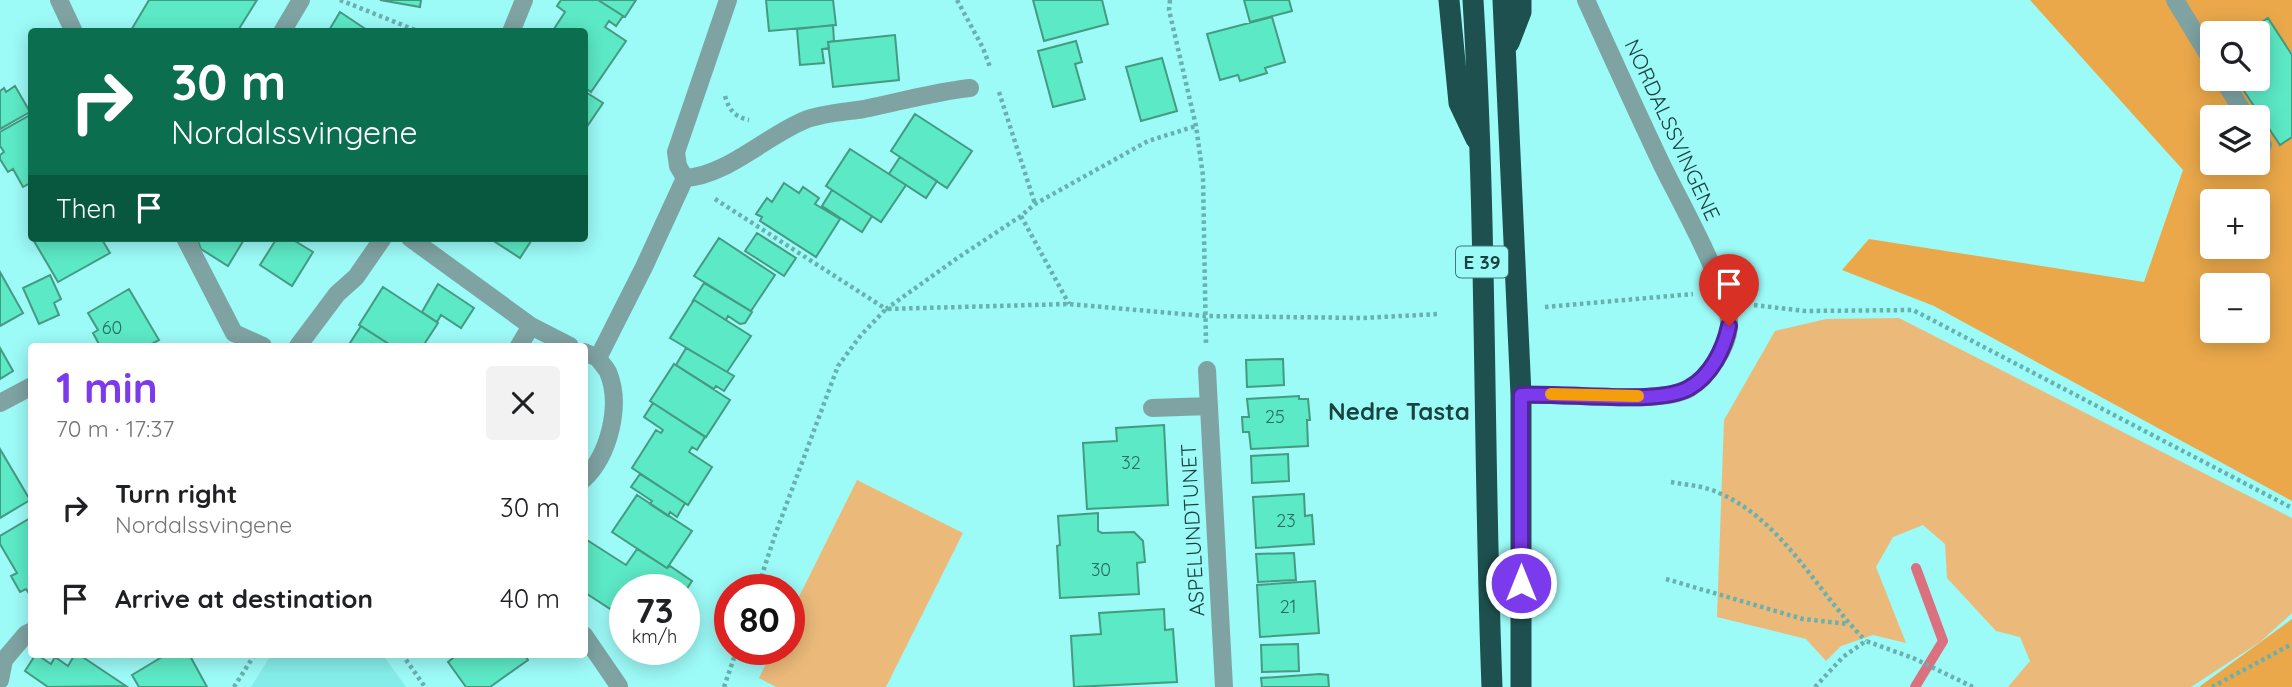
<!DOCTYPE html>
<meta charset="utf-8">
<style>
:root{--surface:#fff;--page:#f2f2f2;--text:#202124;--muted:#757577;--accent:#7c3aed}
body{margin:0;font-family:Quicksand,sans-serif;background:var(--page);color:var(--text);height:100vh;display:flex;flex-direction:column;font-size:26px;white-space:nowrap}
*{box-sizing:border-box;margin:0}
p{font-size:23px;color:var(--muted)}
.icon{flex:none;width:38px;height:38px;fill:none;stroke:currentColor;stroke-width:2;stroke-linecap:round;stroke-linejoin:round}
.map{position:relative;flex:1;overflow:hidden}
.sheet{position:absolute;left:28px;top:343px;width:560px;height:315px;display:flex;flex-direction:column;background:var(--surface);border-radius:7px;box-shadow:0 4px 18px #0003}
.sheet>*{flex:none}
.banner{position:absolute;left:28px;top:28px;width:560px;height:214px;border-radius:7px;box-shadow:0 4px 18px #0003;background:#0b6e4f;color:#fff;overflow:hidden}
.tools{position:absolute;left:2200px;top:21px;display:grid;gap:14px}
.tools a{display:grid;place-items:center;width:70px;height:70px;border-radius:7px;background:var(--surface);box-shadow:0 4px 18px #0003;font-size:35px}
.speed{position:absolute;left:609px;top:574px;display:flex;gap:14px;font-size:35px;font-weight:700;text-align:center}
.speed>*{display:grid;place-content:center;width:91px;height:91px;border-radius:50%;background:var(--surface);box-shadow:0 4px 18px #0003;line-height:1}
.speed small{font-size:18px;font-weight:400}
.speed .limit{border:10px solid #d22;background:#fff;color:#111}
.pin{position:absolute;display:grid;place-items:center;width:60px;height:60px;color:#fff;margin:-72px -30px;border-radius:50% 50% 50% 0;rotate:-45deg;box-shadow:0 0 7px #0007}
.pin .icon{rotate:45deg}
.me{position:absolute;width:77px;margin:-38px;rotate:0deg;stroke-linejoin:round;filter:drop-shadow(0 0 5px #0008)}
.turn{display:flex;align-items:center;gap:24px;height:147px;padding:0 28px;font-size:32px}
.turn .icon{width:91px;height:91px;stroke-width:2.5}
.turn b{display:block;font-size:49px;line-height:60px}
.then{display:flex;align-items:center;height:66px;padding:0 28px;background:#0003;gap:14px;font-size:26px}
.round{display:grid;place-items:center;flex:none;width:74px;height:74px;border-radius:7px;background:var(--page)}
.summary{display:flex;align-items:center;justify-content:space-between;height:119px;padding:0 28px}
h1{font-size:42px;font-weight:700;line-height:52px;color:var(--accent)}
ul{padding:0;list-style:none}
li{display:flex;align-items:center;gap:21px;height:91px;padding:0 28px}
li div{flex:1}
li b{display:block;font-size:26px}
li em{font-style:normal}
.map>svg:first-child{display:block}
.built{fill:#85ede9}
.green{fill:#ebba7b}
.forest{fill:#eaa84a;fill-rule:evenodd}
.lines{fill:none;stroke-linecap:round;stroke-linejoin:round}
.stream{stroke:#db707f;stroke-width:10}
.building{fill:#5ce9c5;stroke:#459a82;stroke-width:2}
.path{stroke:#68b1ae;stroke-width:4.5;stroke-dasharray:3.5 3.5;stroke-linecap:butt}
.minor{stroke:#7ea3a2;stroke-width:18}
.highway{stroke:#1e504f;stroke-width:21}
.route-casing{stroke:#51269a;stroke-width:18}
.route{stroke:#7c3aed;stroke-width:12}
.slow{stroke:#f59e0b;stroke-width:12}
.labels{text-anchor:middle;stroke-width:5;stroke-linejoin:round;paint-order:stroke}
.number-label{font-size:18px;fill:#2a6c62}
.shield{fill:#9cfaf7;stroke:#417978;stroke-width:2}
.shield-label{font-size:19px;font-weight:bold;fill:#1a4241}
.street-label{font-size:21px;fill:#1a4241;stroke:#9cfaf7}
.quarter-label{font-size:24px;font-weight:bold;fill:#1a4241;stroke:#9cfaf7}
</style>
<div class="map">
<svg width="2292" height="687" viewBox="0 0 2292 687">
<rect width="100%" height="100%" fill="#9cfaf7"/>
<path class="built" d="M271,655h112l23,32h-155z"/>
<path class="green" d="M1899,318l393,200v95l-32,29 -69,45h-183l22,-26 -10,-24 -24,-6 -49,-53 -2,-34 -22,-19 -30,12 -17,30 30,76 -33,-8 -32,11 -15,15 -20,-22 -89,-22 7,-197 51,-89 51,-12z
M857,480l106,53 -77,154h-110l-17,-9 14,-29h16v-32z"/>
<path class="forest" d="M2030,0h262v501l-358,-195 -92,-36 27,-31 275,43 39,-112zM2212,33h46v46h-46zM2212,117h46v46h-46zM2212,201h46v46h-46zM2212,285h46v46h-46z
M2292,619v68h-93z"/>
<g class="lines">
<path class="stream" d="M1915,687l28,-46 -27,-73"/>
</g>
<path class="building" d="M149,0h108l-20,32h-107z
M380,0h41l-1,7z
M561,0h37l25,16 -7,10 -7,-5 -4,6 21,14 -35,51 -7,-5v-55h-32l13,-20 -8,-6z
M598,0h38l-11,17z
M766,0h67l3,25 -67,6z
M1033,0h69l6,24 -64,17z
M1244,0h45l3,11 -42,11z
M340,12l30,20h-42z
M1272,17l13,45 -20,6 2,5 -27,8 -2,-6 -18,5 -13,-46z
M2268,18l24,37v82l-12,8 -44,-66h22v-46h-13z
M833,25l1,16 -6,1 1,6 -7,1 2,14 -24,2 -3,-36z
M895,35l4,45 -66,7 -5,-45z
M1076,41l6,21 -7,2 10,35 -32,8 -15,-56z
M1162,58l15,53 -36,10 -15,-54z
M15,86l15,26 -30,17v-38l4,-3 2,4z
M584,91l19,12 -19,28z
M32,114v68l-9,5 -10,-18 -5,3 -8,-13v-4l4,-3 -4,-6v-14z
M915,114l57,37 -25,37 -56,-37z
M850,149l56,36 -25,37 -55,-36z
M900,157l37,24 -11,17 -37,-24z
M784,183l15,10 4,-6 16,11 -4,6 25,15 -24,38 -56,-36 2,-4 -6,-3 11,-16 5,4z
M832,190l40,26 -10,16 -40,-26z
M757,233l39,25 -12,18 -39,-25z
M39,238h62l9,15 -52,29 -24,-41z
M200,238h45l-17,28 -27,-17 -3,-8z
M277,238h13l23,14 -21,34 -32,-21z
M489,238h44l-13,20z
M719,238l56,37 -24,36 -57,-35z
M0,272l23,41 -23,13z
M50,275l11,24 -7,4 5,12 -20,9 -16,-36z
M704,283l48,29 -7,11 -5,1 -12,-8 -2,4 -32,-20 -2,2z
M438,284l36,24 -13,20 -20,-13 -4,7 -15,-10z
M383,287l55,36 -15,23h-31l-33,-21z
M129,289l30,51 -11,6h-48l-7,-13 5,-3 -10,-17z
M694,300l57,36 -24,36 -57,-34z
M361,326l31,20h-37l-5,-3z
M0,348l13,23 -13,8z
M686,348l48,28 -10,15 -8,-5 -2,3 -38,-24z
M1283,359l1,26 -37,2 -1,-27z
M674,364l56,36 -24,37 -56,-36z
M1299,396v3h9l2,21h-3l1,26 -57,3 -2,-17h-6l-1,-15h7l-2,-18z
M653,403l52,34 -8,13 -5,-3 -3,5 23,15 -24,38 -56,-37 24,-38 5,3 2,-3 -19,-13z
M1164,425l4,80 -81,4 -4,-66 34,-2 -1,-13z
M0,449l30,51 -30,18z
M1288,454l1,27 -37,2 -1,-27z
M640,474l45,29 -8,14 -7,-5 -2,4 -18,-12 2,-3 -21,-14z
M1304,494l1,22 7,-1 2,29 -58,4 -3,-51z
M637,495l55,36 -25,37 -55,-36z
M1098,513v18l4,2 32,-1 9,9 2,21 -8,1 2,31 -79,4 -3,-52 3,-1 -2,-29z
M32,517v81l-6,-9 -6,3 -9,-16 6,-3 -17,-29v-8z
M587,540l39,25 11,-16 30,19 3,-2 22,15 -6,9 -21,-14 -10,14h-9l-9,-6 -3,6h-9v13l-7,11 -34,-22v-48z
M1294,553l2,27 -38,2 -2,-28z
M1315,581l4,52 -59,4 -3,-52z
M1164,609l1,21 8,-1 4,53 -103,5 -3,-51 30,-2 -2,-21z
M1298,644l1,27 -37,1 -1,-27z
M36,654l15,10 4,-7 13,9 7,-12h3l48,32 -78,1 -23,-16z
M167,654h22l18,33h-68l-7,-12z
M458,654h66l4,6 -38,27h-24l-18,-25z
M1320,674l8,1 1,12h-67l-1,-9z"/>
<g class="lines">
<path class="path" d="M340,0l80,32
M957,0l26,48 7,19
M1170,0l-1,10 27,116 7,50 3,169
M999,92l36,112
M725,96c4,14 10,21 24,24
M715,199l171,110 70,-50 65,-43 14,-12 113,-63 48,-15
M1021,216l48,88
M1754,305l51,6 108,-1 379,198
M1545,307l148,-13
M1671,482c16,3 34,4 48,11 65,28 98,100 147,148
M1666,579l137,40 45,5
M757,590l18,-55 63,-169 23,-31 25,-26 183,-5 136,12 157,2 77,-4
M402,654l23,33
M234,687l21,-33
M724,687l13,-38
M1815,687l28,-30 23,-16 47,17 60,29
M2212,687l80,-43"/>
<path class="minor" d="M59,0l15,32
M2175,0l37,61
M282,32l19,-32
M511,32l13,-32
M2223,79l23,38
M2258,136l5,9
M685,178c41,-2 81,-42 120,-58 18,-7 40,-8 59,-11 35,-7 69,-17 106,-21
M185,238l49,95 29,13
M410,238l121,88 39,20
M298,346l39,-52 19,-17 27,-39
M519,346l12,-20
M584,352l14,6 46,-91 41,-89 -7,-12 -2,-14 52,-152
M1207,370l17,317
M1521,395c40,-3 140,11 169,-7 18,-11 38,-41 39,-62 2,-35 -50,-126 -67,-161 -26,-55 -51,-110 -76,-165
M0,403l32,-17
M1152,408l57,-2
M584,479c25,-24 38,-74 24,-107 -2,-4 -7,-9 -10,-14
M584,635l35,51
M0,680l4,-20 22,-26 6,-3"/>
<path class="highway" d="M1449,0l10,103 17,36
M1473,0c14,229 10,458 19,687
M1503,0l18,395v292
M1509,43l12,-31v-12"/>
</g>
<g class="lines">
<g class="route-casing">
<path id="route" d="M1521,583v-188c41,-3 137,11 168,-7 22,-12 35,-39 40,-62"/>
</g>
<use href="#route" class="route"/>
<path class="slow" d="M1551,394l87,2"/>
</g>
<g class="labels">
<g class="number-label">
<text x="112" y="334">60</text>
<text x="1275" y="423">25</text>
<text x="1131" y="469">32</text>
<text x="1286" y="527">23</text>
<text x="1101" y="576">30</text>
<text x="1288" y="613">21</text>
</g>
<rect class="shield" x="1456" y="246.5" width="52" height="31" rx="5"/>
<g class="shield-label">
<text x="1482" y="269">E 39</text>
</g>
<g class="street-label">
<text transform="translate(1672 130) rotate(65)" y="7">NORDALSSVINGENE</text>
<text transform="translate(1193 530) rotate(-93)" y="7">ASPELUNDTUNET</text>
</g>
<g class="quarter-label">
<text x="1399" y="420">Nedre Tasta</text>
</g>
</g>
</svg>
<div class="tools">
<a><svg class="icon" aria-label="search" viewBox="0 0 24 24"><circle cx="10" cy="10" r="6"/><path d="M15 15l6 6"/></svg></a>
<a><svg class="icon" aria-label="layers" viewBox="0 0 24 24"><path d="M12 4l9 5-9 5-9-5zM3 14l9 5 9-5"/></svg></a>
<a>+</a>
<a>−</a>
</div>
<div class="speed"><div>73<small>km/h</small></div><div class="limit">80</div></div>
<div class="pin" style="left:1729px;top:326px;background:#d93025"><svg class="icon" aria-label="arrive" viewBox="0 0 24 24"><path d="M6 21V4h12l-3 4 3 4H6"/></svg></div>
<svg class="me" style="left:1521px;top:583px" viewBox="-20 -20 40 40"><circle r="17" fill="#7c3aed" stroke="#fff" stroke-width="3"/><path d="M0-11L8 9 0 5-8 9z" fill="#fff"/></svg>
<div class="banner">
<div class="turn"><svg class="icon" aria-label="right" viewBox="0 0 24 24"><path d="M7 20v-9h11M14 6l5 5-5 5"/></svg><div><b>30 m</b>Nordalssvingene</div></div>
<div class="then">Then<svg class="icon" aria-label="arrive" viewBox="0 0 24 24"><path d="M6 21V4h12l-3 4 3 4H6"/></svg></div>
</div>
<section class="sheet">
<div class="summary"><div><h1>1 min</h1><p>70 m · 17:37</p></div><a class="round"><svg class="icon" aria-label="close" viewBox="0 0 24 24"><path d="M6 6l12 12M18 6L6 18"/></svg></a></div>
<ul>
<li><svg class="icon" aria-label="right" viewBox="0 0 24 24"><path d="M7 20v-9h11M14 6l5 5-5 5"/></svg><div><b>Turn right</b><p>Nordalssvingene</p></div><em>30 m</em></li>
<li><svg class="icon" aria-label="arrive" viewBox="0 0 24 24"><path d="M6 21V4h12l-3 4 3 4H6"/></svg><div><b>Arrive at destination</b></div><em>40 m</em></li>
</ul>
</section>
</div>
